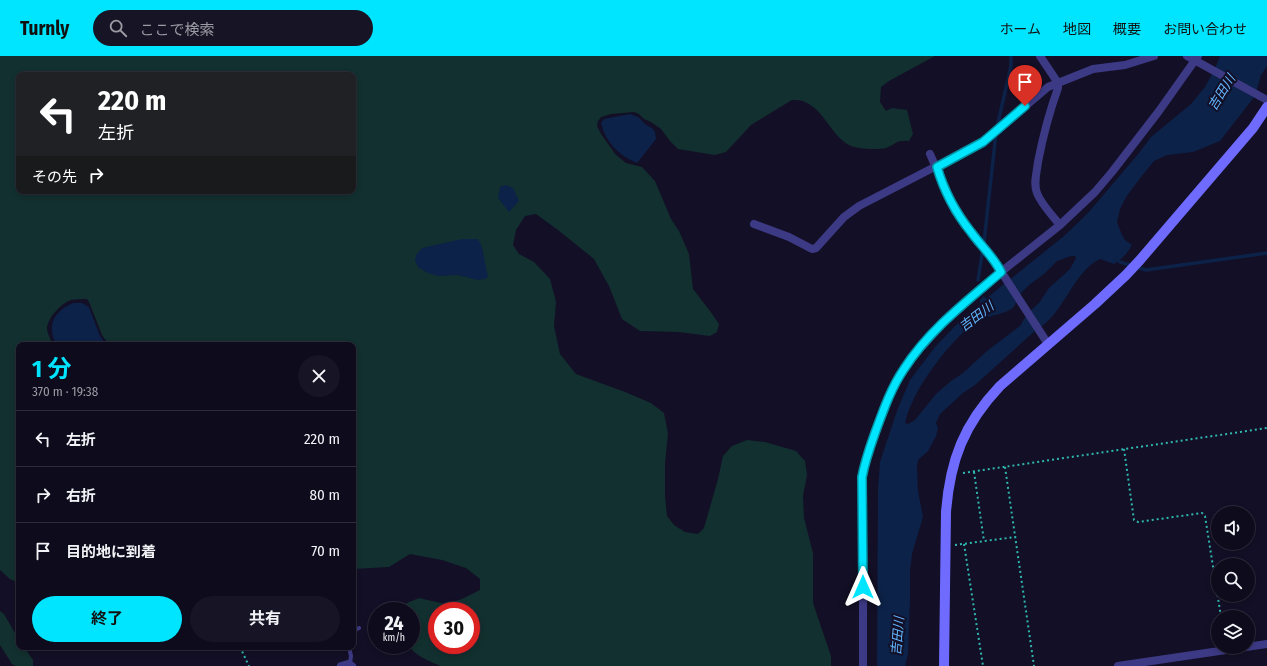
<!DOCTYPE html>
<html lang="ja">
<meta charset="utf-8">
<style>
:root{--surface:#0e0b1c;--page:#171425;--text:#f1f3f6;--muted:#9b9ba3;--line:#2e2b3b;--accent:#00e5ff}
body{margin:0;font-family:"Fira Sans Condensed","Noto Sans JP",sans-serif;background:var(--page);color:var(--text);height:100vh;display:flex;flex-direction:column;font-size:15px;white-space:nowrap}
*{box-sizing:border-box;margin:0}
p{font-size:13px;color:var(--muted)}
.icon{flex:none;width:22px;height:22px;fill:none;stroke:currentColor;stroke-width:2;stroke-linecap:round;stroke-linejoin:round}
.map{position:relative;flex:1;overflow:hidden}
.panel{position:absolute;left:16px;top:286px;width:340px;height:308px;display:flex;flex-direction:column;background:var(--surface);border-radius:8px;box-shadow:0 2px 6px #0003,0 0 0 1px var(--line)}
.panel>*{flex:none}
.guide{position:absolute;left:16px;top:16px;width:340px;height:122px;border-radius:8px;box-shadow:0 2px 6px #0003,0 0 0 1px var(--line);background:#202124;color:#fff;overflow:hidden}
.fabs{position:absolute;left:1211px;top:450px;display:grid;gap:8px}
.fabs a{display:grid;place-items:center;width:44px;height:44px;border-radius:50%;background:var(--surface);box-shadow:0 2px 6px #0003,0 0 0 1px var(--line);font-size:20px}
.speed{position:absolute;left:368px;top:546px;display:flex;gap:8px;font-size:20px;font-weight:700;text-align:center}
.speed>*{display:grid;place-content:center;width:52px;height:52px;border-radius:50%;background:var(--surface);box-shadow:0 2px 6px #0003,0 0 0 1px var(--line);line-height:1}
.speed small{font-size:10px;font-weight:400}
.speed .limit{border:6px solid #d22;background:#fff;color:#111}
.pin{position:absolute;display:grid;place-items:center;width:34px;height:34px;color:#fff;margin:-41px -17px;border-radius:50% 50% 50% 0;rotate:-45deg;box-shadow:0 0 4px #0007}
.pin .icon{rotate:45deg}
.me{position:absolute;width:44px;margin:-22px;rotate:0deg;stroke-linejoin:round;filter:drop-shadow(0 0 3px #0008)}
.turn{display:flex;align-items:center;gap:14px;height:84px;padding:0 16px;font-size:18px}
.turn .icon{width:52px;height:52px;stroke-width:2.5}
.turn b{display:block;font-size:28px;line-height:34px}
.then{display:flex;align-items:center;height:38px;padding:0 16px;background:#0003;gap:8px;font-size:15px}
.round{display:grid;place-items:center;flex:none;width:42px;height:42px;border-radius:21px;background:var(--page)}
.headline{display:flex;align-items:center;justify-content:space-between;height:68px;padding:0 16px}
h1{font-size:24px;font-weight:700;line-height:30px;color:var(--accent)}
.cta{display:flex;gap:8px;margin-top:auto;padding:8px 16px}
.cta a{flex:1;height:46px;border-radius:24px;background:var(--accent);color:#111;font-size:16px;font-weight:700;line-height:46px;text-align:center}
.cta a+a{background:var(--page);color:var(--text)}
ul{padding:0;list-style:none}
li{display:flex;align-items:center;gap:12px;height:56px;padding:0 16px;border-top:1px solid var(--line)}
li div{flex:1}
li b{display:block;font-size:15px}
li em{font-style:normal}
header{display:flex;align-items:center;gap:24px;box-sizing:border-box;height:56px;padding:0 20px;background:var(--accent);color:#111}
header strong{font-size:19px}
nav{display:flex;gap:22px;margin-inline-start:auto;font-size:14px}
.search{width:280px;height:36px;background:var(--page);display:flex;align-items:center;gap:10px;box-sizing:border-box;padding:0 14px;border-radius:22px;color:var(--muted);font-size:15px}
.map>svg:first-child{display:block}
.green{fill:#12302f;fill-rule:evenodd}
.water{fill:#0c2248}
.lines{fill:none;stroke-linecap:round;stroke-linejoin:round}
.stream{stroke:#0c2248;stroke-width:3.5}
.path{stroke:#2fb8b0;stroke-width:2;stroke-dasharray:2 3;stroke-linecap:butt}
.lane{stroke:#3d3a85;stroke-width:4}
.street{stroke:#3d3a85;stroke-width:8}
.secondary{stroke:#6f6bff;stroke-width:10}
.route-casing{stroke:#0095a6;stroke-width:10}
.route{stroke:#00e5ff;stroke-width:7}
.labels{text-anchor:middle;stroke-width:4;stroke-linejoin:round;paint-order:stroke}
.water-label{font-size:13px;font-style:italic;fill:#62b6ff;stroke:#130f26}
</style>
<header>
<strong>Turnly</strong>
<div class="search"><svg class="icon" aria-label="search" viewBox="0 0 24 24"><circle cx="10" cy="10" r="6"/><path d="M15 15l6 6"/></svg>ここで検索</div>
<nav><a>ホーム</a><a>地図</a><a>概要</a><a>お問い合わせ</a></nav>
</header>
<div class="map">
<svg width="1267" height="610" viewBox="0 0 1267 610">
<rect width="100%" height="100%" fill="#130f26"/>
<path class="green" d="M0,0h935l-46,25 -8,6 -1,15 6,9 6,-3 15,2 6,24 -4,7c-14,-1 -12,3 -23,7 -8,2 -30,1 -37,-3 -18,-10 -25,-35 -44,-43 -4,-2 -9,-2 -13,-2l-41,25 -25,27 -11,3 -37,-6 -8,-8 -9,-12 -10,-7 -7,-3 -5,-5 -5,-2 -23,2 -10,3 -3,4 -1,5 4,8 15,21 10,8 16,4 13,14 16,38 8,12 10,23 4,35 17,22 9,13 -2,8 -7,4 -31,-4 -39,-1 -18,-12 -13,-33 -15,-27 -36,-29 -22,-16 -11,2 -9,14 -3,15 6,9 15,8 16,17 6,23 -2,24 6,28 16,20 49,18 26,11 13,10 4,21 -3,29v33l2,20 7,9 11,7 13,2 6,-6 14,-49 5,-23 9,-10 15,-6 18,2 31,9 9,10 2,14 -4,21 1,22 9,35v50l18,53v10h-390c-10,-4 -28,-11 -32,-21h2v-34h-9l5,-8 12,-5 26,6 17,-5 18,-9v-11l-14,-11 -24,-8 -32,-6 -21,13 -36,2v-224h-244l-7,-10 -13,-33 -2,-3c-5,0 -11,0 -16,1 -9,3 -23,17 -24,28 0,5 4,13 7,17h-35v238l-9,-4 -10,-9zM19,19h334v116h-334zM437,555h34v34h-34z
M0,555l4,3 15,26v7h5l9,13v6h-17l-4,-2 -12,-19z"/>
<path class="water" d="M1220,0h47v10l-6,9 -5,18 -42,-22z
M1213,16l42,24 -35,45 -27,11 -26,3 -13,6 -13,16 -15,20 -6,12 -3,13 5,13 3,5 7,5c-5,9 -10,14 -18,19l-14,-5c-27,13 -36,54 -61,69l-10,-16 10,-9 10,-15 21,-19 6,-11 -1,-2h-4l-14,5 -13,13 -15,11 -11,11 -10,-15 56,-45 24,-23 51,-60 12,-16 40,-33 14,-17z
M630,58l8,3 8,8 6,3 3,4 1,7 -19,24c-19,-8 -31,-20 -36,-40l3,-4z
M506,129l7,3 6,13 -10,11 -11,-14 2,-11z
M462,183h16l4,8 6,30 -3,2 -7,1 -21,-5 -19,1 -10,-3 -10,-6 -3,-7 1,-5 6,-7z
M1005,227l11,16c0,2 0,4 -1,6 -4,8 -26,11 -34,14 -3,1 -7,4 -10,6 -26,23 -58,64 -66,98l3,1 7,-4 21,-26 15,-13 12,-8 24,-22 33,-25 7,-12 10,15 -62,56 -12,8 -23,21 -4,9 2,5 -2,8 -8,15 -10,9 -1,7 1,24 5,26 -11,37 -2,18v28l-2,54 -3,12h-28l1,-177 2,-27 18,-54 12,-28 25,-33 23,-24 22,-19v-4l4,-4 2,3z
M73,247h9l7,4 11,29 6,9h-50c-9,-20 -3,-33 17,-42z"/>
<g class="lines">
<path class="stream" d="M997,71l14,-61v-10
M1116,202l4,4 26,8 121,-17
M978,224l6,-38 12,-109"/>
<path class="path" d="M1124,393l10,71 4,2 64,-9 3,3 16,101
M1005,411l29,199
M974,416l10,69
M963,417l304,-45
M964,488l19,122
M955,489l60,-8
M240,591l9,19"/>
<path class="lane" d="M353,575l6,-3
M349,591l2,9 -1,8"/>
<path class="street" d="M1040,0l18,27v5c-9,25 -15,48 -20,74 -1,10 -5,21 -1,31 4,11 15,22 23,32
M1187,0l80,44
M930,98l25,57 17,23 19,22 57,88
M754,168l35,13 23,12 4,-1 28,-31 15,-11 124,-64 65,-55 45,-18 32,-4 29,-9
M341,610l7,-2 4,2
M863,610v-189l2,-13 14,-41 11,-28 14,-27 10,-13 29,-32 58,-51 59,-47 35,-33 17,-20 47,-61 39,-55
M1118,610l149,-22"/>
<path class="secondary" d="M944,610l2,-154c4,-52 18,-88 54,-126l95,-82 31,-29 14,-15 113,-132 14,-21"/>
</g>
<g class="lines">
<g class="route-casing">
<path id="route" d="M863,531l-1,-110c3,-16 8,-30 13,-44 8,-22 16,-45 29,-64 25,-39 63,-68 97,-97 -8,-16 -20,-26 -30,-40 -16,-20 -27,-41 -34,-65l46,-25 42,-36"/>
</g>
<use href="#route" class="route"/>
</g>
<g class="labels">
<g class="water-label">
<text transform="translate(1221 36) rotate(-58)" y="5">吉田川</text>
<text transform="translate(976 260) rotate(-37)" y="5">吉田川</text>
<text transform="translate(897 580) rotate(-85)" y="5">吉田川</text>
</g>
</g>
</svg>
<div class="fabs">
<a><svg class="icon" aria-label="sound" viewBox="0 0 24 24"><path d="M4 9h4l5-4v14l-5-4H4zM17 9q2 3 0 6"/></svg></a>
<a><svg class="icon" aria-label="search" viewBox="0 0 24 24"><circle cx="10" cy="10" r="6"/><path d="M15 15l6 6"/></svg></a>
<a><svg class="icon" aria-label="layers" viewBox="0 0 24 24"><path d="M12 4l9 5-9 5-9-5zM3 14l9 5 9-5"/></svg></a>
</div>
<div class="speed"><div>24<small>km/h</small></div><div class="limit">30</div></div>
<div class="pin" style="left:1025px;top:50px;background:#d93025"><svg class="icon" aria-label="arrive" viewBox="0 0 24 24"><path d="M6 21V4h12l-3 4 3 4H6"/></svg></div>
<svg class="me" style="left:863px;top:531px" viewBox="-20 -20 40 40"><path d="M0-17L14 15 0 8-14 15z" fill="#00e5ff" stroke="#fff" stroke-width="4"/></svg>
<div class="guide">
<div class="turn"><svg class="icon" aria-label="left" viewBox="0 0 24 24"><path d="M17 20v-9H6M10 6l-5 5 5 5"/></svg><div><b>220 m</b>左折</div></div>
<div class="then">その先<svg class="icon" aria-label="right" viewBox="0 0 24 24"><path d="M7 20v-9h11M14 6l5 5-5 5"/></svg></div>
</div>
<section class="panel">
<div class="headline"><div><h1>1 分</h1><p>370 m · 19:38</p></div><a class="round"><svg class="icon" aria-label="close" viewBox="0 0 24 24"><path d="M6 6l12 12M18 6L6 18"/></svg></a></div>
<ul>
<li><svg class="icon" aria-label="left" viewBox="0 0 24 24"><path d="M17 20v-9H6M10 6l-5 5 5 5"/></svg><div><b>左折</b></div><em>220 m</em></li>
<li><svg class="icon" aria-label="right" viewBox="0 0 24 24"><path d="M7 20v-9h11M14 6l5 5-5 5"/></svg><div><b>右折</b></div><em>80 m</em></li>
<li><svg class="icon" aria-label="arrive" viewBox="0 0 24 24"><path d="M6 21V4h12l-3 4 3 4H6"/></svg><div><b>目的地に到着</b></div><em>70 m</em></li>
</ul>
<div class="cta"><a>終了</a><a>共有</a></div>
</section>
</div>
